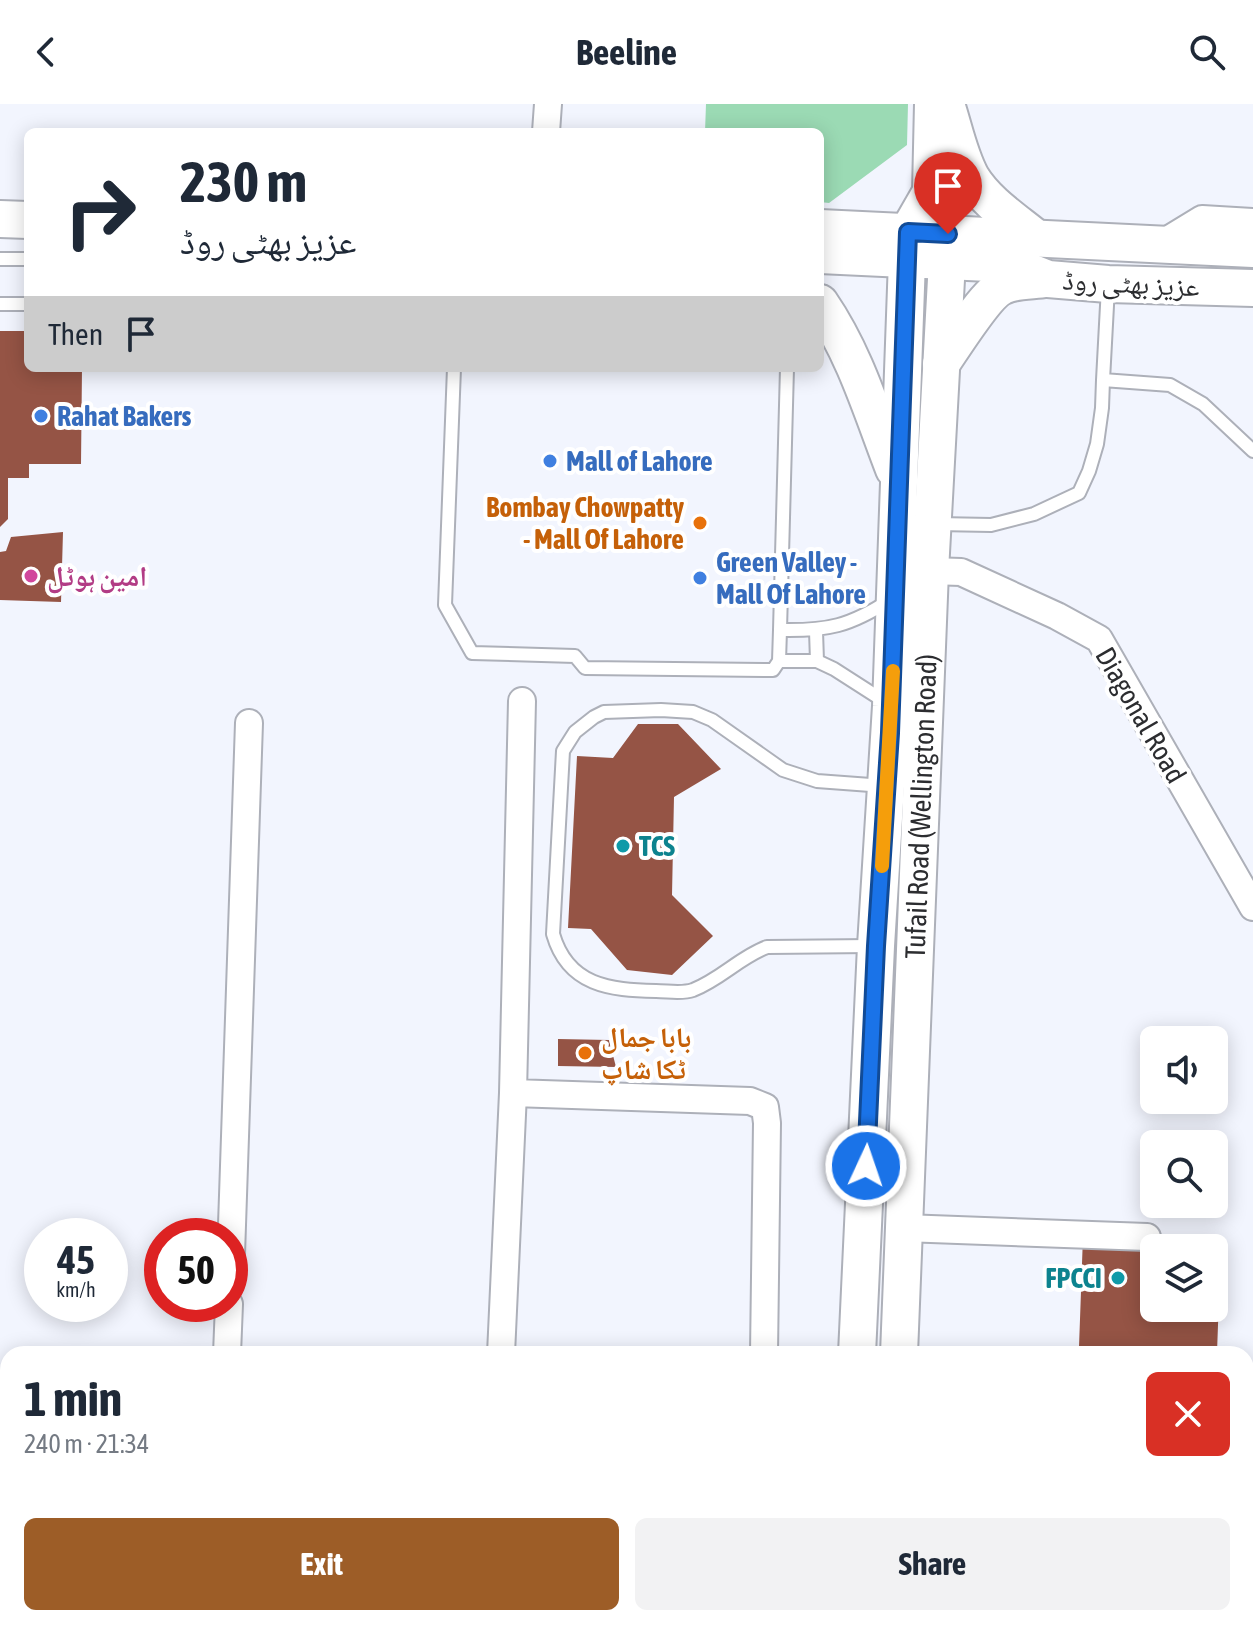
<!DOCTYPE html>
<meta charset="utf-8">
<style>
:root{--surface:#fff;--page:#f2f2f3;--text:#1f2937;--muted:#747a83;--accent:#9d5d27}
body{margin:0;font-family:"Asap Condensed","Noto Naskh Arabic",sans-serif;background:var(--page);color:var(--text);height:100vh;display:flex;flex-direction:column;font-size:30px;white-space:nowrap}
*{box-sizing:border-box;margin:0}
p{font-size:26px;color:var(--muted)}
.icon{flex:none;width:44px;height:44px;fill:none;stroke:currentColor;stroke-width:2;stroke-linecap:round;stroke-linejoin:round}
.map{position:relative;flex:1;overflow:hidden}
.drawer{position:absolute;left:0px;top:1242px;width:1254px;height:280px;display:flex;flex-direction:column;background:var(--surface);border-radius:24px 24px 0 0;box-shadow:0 4px 20px #0003}
.drawer>*{flex:none}
.hud{position:absolute;left:24px;top:24px;width:800px;height:244px;border-radius:12px;box-shadow:0 4px 20px #0003;background:#fff;color:var(--text);overflow:hidden}
.tools{position:absolute;left:1140px;top:922px;display:grid;gap:16px}
.tools a{display:grid;place-items:center;width:88px;height:88px;border-radius:12px;background:var(--surface);box-shadow:0 4px 20px #0003;font-size:40px}
.speed{position:absolute;left:24px;top:1114px;display:flex;gap:16px;font-size:40px;font-weight:700;text-align:center}
.speed>*{display:grid;place-content:center;width:104px;height:104px;border-radius:50%;background:var(--surface);box-shadow:0 4px 20px #0003;line-height:1}
.speed small{font-size:20px;font-weight:400}
.speed .limit{border:12px solid #d22;background:#fff;color:#111}
.pin{position:absolute;display:grid;place-items:center;width:68px;height:68px;color:#fff;margin:-82px -34px;border-radius:50% 50% 50% 0;rotate:-45deg;box-shadow:0 0 8px #0007}
.pin .icon{rotate:45deg}
.me{position:absolute;width:88px;margin:-44px;rotate:3deg;stroke-linejoin:round;filter:drop-shadow(0 0 6px #0008)}
.turn{display:flex;align-items:center;gap:28px;height:168px;padding:0 24px;font-size:36px}
.turn .icon{width:104px;height:104px;stroke-width:2.5}
.turn b{display:block;font-size:56px;line-height:68px}
.then{display:flex;align-items:center;height:76px;padding:0 24px;background:#0003;gap:16px;font-size:30px}
.round{display:grid;place-items:center;flex:none;width:84px;height:84px;border-radius:12px;background:var(--page)}
.headline{display:flex;align-items:center;justify-content:space-between;height:136px;padding:0 24px}
h1{font-size:48px;font-weight:700;line-height:60px}
.cta{display:flex;gap:16px;margin-top:auto;padding:16px 24px}
.cta a{flex:1;height:92px;border-radius:12px;background:var(--accent);color:#fff;font-size:32px;font-weight:700;line-height:92px;text-align:center}
.cta a+a{background:var(--page);color:var(--text)}
header{display:flex;justify-content:space-between;align-items:center;height:104px;padding:0 24px;background:var(--surface);font-size:36px;font-weight:700}
.map>svg:first-child{display:block}
.green{fill:#9bdab4}
.building{fill:#955445;fill-rule:evenodd}
.lines{fill:none;stroke-linecap:round;stroke-linejoin:round}
.service-casing{stroke:#adb0b9;stroke-width:16}
.minor-casing{stroke:#adb0b9;stroke-width:30}
.secondary-casing{stroke:#adb0b9;stroke-width:40}
.service{stroke:#fff;stroke-width:12}
.minor{stroke:#fff;stroke-width:26}
.secondary{stroke:#fff;stroke-width:36}
.route-casing{stroke:#114b97;stroke-width:20}
.route{stroke:#1a73e8;stroke-width:14}
.slow{stroke:#f59e0b;stroke-width:14}
.shop-dot{fill:#3f7fe0;stroke:#fff;stroke-width:3}
.food-dot{fill:#e8710a;stroke:#fff;stroke-width:3}
.hotel-dot{fill:#d1479c;stroke:#fff;stroke-width:3}
.culture-dot{fill:#0f9aa8;stroke:#fff;stroke-width:3}
.labels{text-anchor:middle;stroke-width:8;stroke-linejoin:round;paint-order:stroke}
.street-label{font-size:28px;fill:#2c2d30;stroke:#fff}
.shop-label{font-size:28px;font-weight:bold;fill:#366cbe;stroke:#fff;text-anchor:start}
.food-label{font-size:28px;font-weight:bold;fill:#c56008;stroke:#fff;text-anchor:end}
.hotel-label{font-size:28px;font-weight:bold;fill:#b23c85;stroke:#fff;text-anchor:start}
.culture-label{font-size:28px;font-weight:bold;fill:#0d838f;stroke:#fff;text-anchor:start}
</style>
<header><svg class="icon" aria-label="back" viewBox="0 0 24 24"><path d="M15 5l-7 7 7 7"/></svg>Beeline<svg class="icon" aria-label="search" viewBox="0 0 24 24"><circle cx="10" cy="10" r="6"/><path d="M15 15l6 6"/></svg></header>
<div class="map">
<svg width="1253" height="1522" viewBox="0 0 1253 1522">
<rect width="100%" height="100%" fill="#f2f5fe"/>
<path class="green" d="M706,0h202l-1,41 -78,58 -9,-1v-70h-115z"/>
<path class="building" d="M0,227h28v37h54l-1,96h-52v14h-21v41l-8,8z
M63,428l-2,70 -61,-2v-48l6,-1 5,-14z
M638,620h40l43,45 -47,28 -2,98 41,41 -41,39 -45,-5 -36,-41 -23,-1 9,-172 36,2z
M558,935l51,1 7,27 -58,-1z
M1083,1132l138,5 -4,112 -138,-6zM1154,1144h60v60h-60z"/>
<g class="lines">
<g class="service-casing">
<path id="service" d="M0,155h28
M1108,183l-5,93 67,5 33,19 50,47
M0,200h28
M454,264l-9,237 27,48 103,3 10,12 188,2 6,-9 1,-31 7,-262
M937,420l54,1 43,-11 45,-21 10,-22 8,-27 5,-36 1,-28
M780,526c48,1 70,-4 110,-30
M816,527l1,30
M779,557h38l17,8 53,34
M872,842l-105,1c-27,10 -46,32 -74,43 -11,4 -25,1 -37,1 -46,-1 -88,-5 -103,-57l10,-183 12,-19 19,-15 10,-5 57,-2 32,2 19,8 71,50 34,11 67,5"/>
</g>
<g class="minor-casing">
<path id="minor" d="M546,28l2,-28
M1161,140l41,-25 51,3
M930,467l31,1 96,44 42,23 154,268
M513,989l237,8 15,6 2,16 -3,231
M904,1124l243,9
M230,1180l19,-561
M227,1250l2,-50
M501,1250l12,-261 9,-392
M0,1314l8,1
M0,1340h8
M1246,1399h7
M217,1522v-8
M489,1522v-8
M757,1522v-8"/>
</g>
<g class="secondary-casing">
<g id="secondary">
<path d="M946,0c8,24 13,51 25,73 15,25 43,43 65,61"/>
<path d="M0,115l28,1"/>
<path d="M820,124l433,21"/>
<path d="M820,151l190,9 38,15 60,5 145,4"/>
<path d="M820,199c35,51 52,109 74,166"/>
<path d="M941,260c12,-17 45,-71 62,-78 12,-6 30,-5 43,-7"/>
<path d="M857,1250l19,-408 15,-240 17,-474 23,-40"/>
<path id="s1" d="M899,1250l31,-783 17,-310 1,-27 -17,-42 2,-88"/>
<path d="M849,1522v-8"/>
<path d="M890,1522v-8"/>
</g>
</g>
<use href="#service" class="service"/>
<use href="#minor" class="minor"/>
<use href="#secondary" class="secondary"/>
</g>
<g class="lines">
<g class="route-casing">
<path id="route" d="M866,1062l10,-220 14,-213 18,-501 40,2"/>
</g>
<use href="#route" class="route"/>
<path class="slow" d="M882,762l11,-195"/>
</g>
<g class="shop-dot">
<circle cx="41" cy="312" r="8"/>
<circle cx="550" cy="357" r="8"/>
<circle cx="700" cy="474" r="8"/>
</g>
<g class="food-dot">
<circle cx="700" cy="419" r="8"/>
<circle cx="585" cy="949" r="8"/>
</g>
<circle class="hotel-dot" cx="31" cy="472" r="8"/>
<g class="culture-dot">
<circle cx="623" cy="742" r="8"/>
<circle cx="1118" cy="1174" r="8"/>
</g>
<g class="labels">
<g class="street-label">
<text transform="translate(1131 179) rotate(3)" y="10">عزیز بھٹی روڈ</text>
<text transform="translate(1141 611) rotate(60)" y="10">Diagonal Road</text>
<text dy="10" stroke="none"><textPath href="#s1" startOffset="548">Tufail Road (Wellington Road)</textPath></text>
</g>
<g class="shop-label">
<text x="57" y="322">Rahat Bakers</text>
<text x="566" y="367">Mall of Lahore</text>
<text x="716" y="468">Green Valley -<tspan x="716" dy="32">Mall Of Lahore</tspan></text>
</g>
<g class="food-label">
<text x="684" y="413">Bombay Chowpatty<tspan x="684" dy="32">- Mall Of Lahore</tspan></text>
<text x="601" y="943" text-anchor="start">بابا جمال<tspan x="601" dy="32">ٹکا شاپ</tspan></text>
</g>
<g class="hotel-label">
<text x="47" y="482">امین ہوٹل</text>
</g>
<g class="culture-label">
<text x="639" y="752">TCS</text>
<text x="1102" y="1184" text-anchor="end">FPCCI</text>
</g>
</g>
</svg>
<div class="tools">
<a><svg class="icon" aria-label="sound" viewBox="0 0 24 24"><path d="M4 9h4l5-4v14l-5-4H4zM17 9q2 3 0 6"/></svg></a>
<a><svg class="icon" aria-label="search" viewBox="0 0 24 24"><circle cx="10" cy="10" r="6"/><path d="M15 15l6 6"/></svg></a>
<a><svg class="icon" aria-label="layers" viewBox="0 0 24 24"><path d="M12 4l9 5-9 5-9-5zM3 14l9 5 9-5"/></svg></a>
</div>
<div class="speed"><div>45<small>km/h</small></div><div class="limit">50</div></div>
<div class="pin" style="left:948px;top:130px;background:#d93025"><svg class="icon" aria-label="arrive" viewBox="0 0 24 24"><path d="M6 21V4h12l-3 4 3 4H6"/></svg></div>
<svg class="me" style="left:866px;top:1062px" viewBox="-20 -20 40 40"><circle r="17" fill="#1a73e8" stroke="#fff" stroke-width="3"/><path d="M0-11L8 9 0 5-8 9z" fill="#fff"/></svg>
<div class="hud">
<div class="turn"><svg class="icon" aria-label="right" viewBox="0 0 24 24"><path d="M7 20v-9h11M14 6l5 5-5 5"/></svg><div><b>230 m</b>عزیز بھٹی روڈ</div></div>
<div class="then">Then<svg class="icon" aria-label="arrive" viewBox="0 0 24 24"><path d="M6 21V4h12l-3 4 3 4H6"/></svg></div>
</div>
<section class="drawer">
<div class="headline"><div><h1>1 min</h1><p>240 m · 21:34</p></div><a class="round" style="background:#d93025;color:#fff"><svg class="icon" aria-label="close" viewBox="0 0 24 24"><path d="M6 6l12 12M18 6L6 18"/></svg></a></div>
<div class="cta"><a>Exit</a><a>Share</a></div>
</section>
</div>
